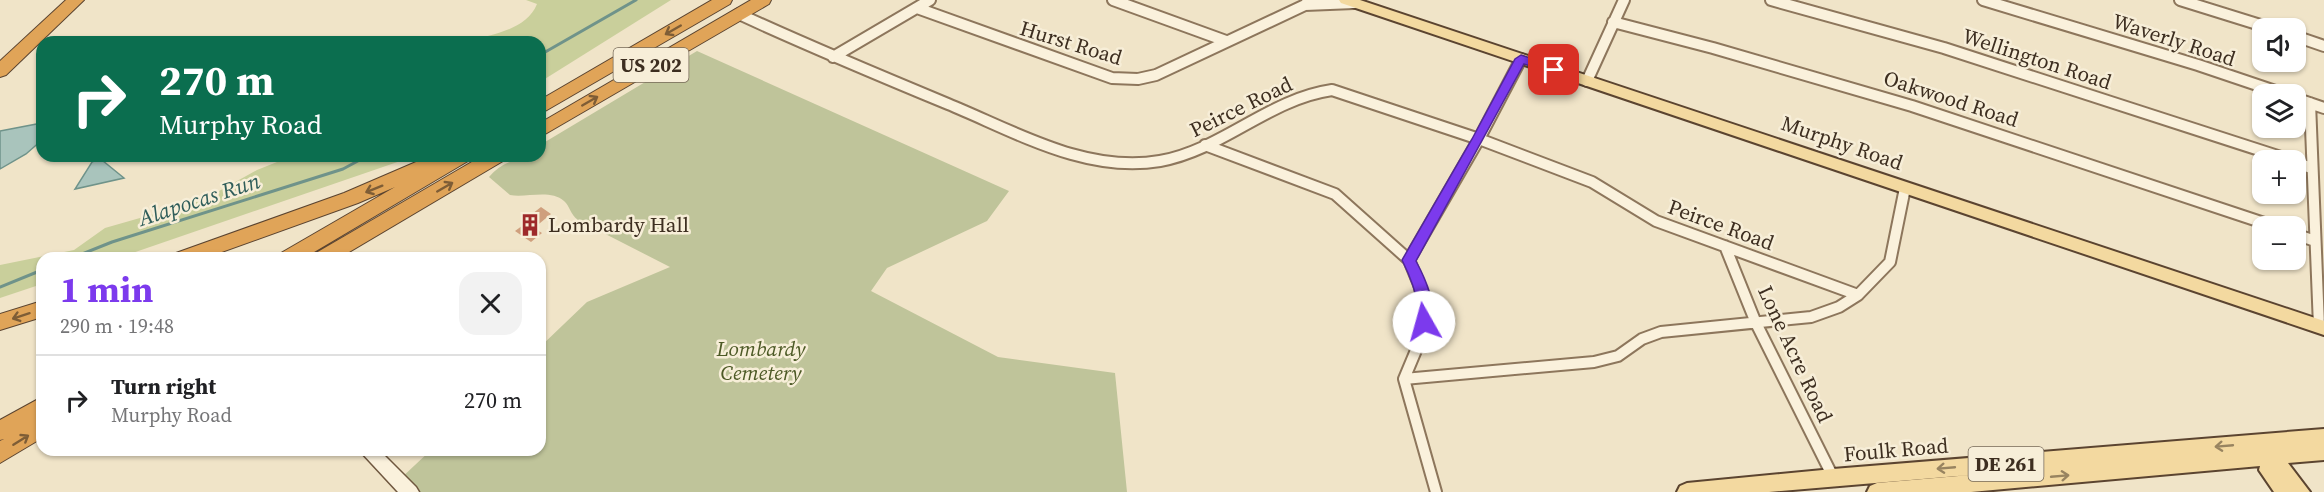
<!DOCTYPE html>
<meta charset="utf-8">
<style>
:root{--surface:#fff;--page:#f2f2f2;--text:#202124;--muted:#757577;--line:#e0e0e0;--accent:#7c3aed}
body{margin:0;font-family:"Source Serif 4",serif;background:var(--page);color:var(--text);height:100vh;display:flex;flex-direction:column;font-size:22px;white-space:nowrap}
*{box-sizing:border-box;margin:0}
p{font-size:20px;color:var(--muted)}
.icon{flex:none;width:33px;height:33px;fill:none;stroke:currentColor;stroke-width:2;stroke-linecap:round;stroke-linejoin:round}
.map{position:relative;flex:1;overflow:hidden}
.panel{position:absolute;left:36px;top:252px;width:510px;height:204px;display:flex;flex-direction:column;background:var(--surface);border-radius:18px;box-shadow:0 2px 4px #0004}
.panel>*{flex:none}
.banner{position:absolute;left:36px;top:36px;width:510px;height:126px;border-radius:18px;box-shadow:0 2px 4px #0004;background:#0b6e4f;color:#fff;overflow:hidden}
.tools{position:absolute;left:2252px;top:18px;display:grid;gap:12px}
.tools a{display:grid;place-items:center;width:54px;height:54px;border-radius:12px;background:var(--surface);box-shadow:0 2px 4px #0004;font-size:30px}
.pin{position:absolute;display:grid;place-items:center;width:51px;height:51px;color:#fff;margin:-26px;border-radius:12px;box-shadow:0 3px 9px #0006}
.me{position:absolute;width:66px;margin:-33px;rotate:353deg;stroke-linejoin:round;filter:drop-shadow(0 0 4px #0008)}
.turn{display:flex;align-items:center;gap:21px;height:126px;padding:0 24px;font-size:27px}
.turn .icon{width:78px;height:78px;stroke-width:2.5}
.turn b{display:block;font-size:42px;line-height:51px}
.round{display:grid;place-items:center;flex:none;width:63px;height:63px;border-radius:18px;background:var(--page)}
.summary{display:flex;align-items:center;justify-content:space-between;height:102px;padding:0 24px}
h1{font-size:36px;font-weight:700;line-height:45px;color:var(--accent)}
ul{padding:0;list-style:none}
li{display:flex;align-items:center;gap:18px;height:90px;padding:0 24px;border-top:2px solid var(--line)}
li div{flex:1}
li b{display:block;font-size:22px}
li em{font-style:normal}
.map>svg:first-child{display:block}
.green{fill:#c9cf9b}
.cemetery{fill:#bfc49a}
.water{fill:#a9c4bc;stroke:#6f938a;stroke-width:1.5}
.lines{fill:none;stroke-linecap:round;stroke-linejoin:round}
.stream{stroke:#6f938a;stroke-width:3}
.building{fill:#cf9f7d}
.street-casing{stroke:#8d765c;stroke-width:14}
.secondary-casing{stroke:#6f573f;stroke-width:3}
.primary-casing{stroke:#5b4430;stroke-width:4}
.highway-casing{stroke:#5b4430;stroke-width:2}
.street{stroke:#faf1dc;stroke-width:10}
.secondary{fill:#faf1dc;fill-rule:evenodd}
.primary{fill:#f3d9a0;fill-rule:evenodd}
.highway{fill:#e0a458;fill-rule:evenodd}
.oneway{stroke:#7e5d36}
.oneway2{stroke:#988460}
.route{fill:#7c3aed;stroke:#51269a;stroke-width:1.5}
.labels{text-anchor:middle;stroke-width:5;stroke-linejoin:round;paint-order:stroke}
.shield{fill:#f7eed8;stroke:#756857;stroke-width:1.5}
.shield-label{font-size:20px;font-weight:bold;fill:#3d2e20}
.street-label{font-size:21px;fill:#3d2e20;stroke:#f7eed8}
.poi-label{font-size:21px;fill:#3d2e20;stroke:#f7eed8;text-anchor:start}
.park-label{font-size:21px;font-style:italic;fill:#4d5a26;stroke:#f7eed8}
.water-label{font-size:22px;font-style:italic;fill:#2f5d5a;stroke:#f7eed8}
</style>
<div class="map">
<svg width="2324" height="492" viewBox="0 0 2324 492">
<rect width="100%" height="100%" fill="#f0e4c8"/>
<path class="green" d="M526,0h145l-131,82v-40h-74c25,-8 60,-11 71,-38z
M303,156h112l-297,102h-76v26l-42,14v-33l74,-15 31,-22 98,-28 54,-30 20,-8z"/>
<path class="cemetery" d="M697,51l312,140 -22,30 -100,47 -16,23 127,66 117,16 12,119h-716l-12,-12 32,-30h109v-103l47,-45 83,-35 -92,-47c-8,-6 -8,-14 -14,-19 -13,-12 -38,-3 -54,-6l-21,-18c12,-15 33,-21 51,-21v-11z"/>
<path class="water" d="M42,123v17l-16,14 -26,15v-38z
M96,160l7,1 21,17 -49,11 17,-27z"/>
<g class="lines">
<path class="stream" d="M540,55l96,-55
M72,258l40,-16 231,-73 24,-13
M0,287l42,-17"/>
</g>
<path class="building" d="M541,207l10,7 -17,14 8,5 -11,9 -16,-11 11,-8 -3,-2z"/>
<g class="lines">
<g class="street-casing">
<path id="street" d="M1113,0l113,41
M1771,0l173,48 346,112
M1983,0l215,65 86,29
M2180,0l90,28
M1305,5l49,-2
M917,8l195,70 26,1 18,-4 149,-70 4,-5
M739,14c69,32 139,61 209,90 66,27 138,70 212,57 62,-11 109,-62 172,-71l147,49 113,43 64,39 202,74
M1613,22l100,26 199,58 361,120
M2295,36l29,10
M833,57l97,-57
M1587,81l37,-81
M2295,98l29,10
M2310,103l9,223
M1205,145l130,49 74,66
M2295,162l16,6
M2295,234l20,7
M1725,246l31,77 77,154
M1404,379l190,-17 24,-6 24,-17 19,-7 150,-15 28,-10 19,-12 32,-33 15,-74
M1436,492l-32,-113 18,-43 3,-19 -5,-30 -11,-27 70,-121 42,-80"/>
</g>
<g class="secondary-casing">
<path id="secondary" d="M359,450h20l37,37 3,5h-21z"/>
</g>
<g class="primary-casing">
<path id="primary" d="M1339,0h21l964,321v14l-983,-332z
M2324,429v31l-36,3 22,29h-36l-15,-22 1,-4 -289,26h-104l3,-6 7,-3 269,-23 -377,32h-92l3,-6 7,-3 146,-14z"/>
</g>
<g class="highway-casing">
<path id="highway" d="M66,0h18l-78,75 -6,2v-16z
M712,0h20l-2,4 -190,110v-14z
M751,0h20l-2,4 -229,133v-14z
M430,156h41l-3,5 -164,97h-26l3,-5 114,-66 -37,16 -153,55h-32l3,-5 168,-60z
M482,156h24l-3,5 -164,97h-26l3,-5z
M42,301v16l-42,13v-16z
M42,397v20l-3,2 3,-1v20l-42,25v-22l4,-2 -4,1v-20z"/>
</g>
<use href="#street" class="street"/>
<use href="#secondary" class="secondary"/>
<use href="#primary" class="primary"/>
<use href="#highway" class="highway"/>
</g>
<defs><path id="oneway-shaft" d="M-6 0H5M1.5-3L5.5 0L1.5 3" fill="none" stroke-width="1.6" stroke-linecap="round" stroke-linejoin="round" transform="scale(1.5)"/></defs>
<g class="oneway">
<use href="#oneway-shaft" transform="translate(673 30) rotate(150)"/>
<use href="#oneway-shaft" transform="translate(590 101) rotate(-30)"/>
<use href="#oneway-shaft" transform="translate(445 187) rotate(-30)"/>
<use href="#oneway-shaft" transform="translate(374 189) rotate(158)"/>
<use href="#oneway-shaft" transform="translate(21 316) rotate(162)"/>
<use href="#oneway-shaft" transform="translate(21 440) rotate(-32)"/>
</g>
<g class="oneway2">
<use href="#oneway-shaft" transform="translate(2224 446) rotate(175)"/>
<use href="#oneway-shaft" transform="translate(1946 468) rotate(175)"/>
<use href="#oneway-shaft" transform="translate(2060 476) rotate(-5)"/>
</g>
<path class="route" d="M1521,55l37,12 2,3 -6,4 -30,-10 -108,197c9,17 23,46 13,65h-10c-3,-7 0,-12 -1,-19 -2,-16 -9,-33 -16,-47l70,-121 43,-80z"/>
<defs>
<g id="building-bare" transform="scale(1.8)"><path d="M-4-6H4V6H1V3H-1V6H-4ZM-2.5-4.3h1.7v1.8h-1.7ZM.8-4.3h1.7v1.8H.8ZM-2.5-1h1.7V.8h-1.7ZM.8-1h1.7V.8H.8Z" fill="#9e2a2b" stroke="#f7eed8" stroke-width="2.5" paint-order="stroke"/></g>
</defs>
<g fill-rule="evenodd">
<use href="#building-bare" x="530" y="225"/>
</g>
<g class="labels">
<g class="shield">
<rect x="613.5" y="48" width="75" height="34" rx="4.5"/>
<rect x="1968.5" y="447" width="75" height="34" rx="4.5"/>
</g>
<g class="shield-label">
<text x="651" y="72">US 202</text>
<text x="2006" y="471">DE 261</text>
</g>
<g class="street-label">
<text transform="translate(2174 40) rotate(18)" y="7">Waverly Road</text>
<text transform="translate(1071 43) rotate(17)" y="7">Hurst Road</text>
<text transform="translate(2037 59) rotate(18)" y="7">Wellington Road</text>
<text transform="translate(1951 99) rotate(18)" y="7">Oakwood Road</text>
<text transform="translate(1241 107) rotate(-26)" y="7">Peirce Road</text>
<text transform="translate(1842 143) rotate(19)" y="7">Murphy Road</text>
<text transform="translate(1721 225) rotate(20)" y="7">Peirce Road</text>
<text transform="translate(1795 354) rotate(65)" y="7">Lone Acre Road</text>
<text transform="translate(1896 450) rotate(-5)" y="7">Foulk Road</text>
</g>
<g class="poi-label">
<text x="548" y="232">Lombardy Hall</text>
</g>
<g class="park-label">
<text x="761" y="356">Lombardy<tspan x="761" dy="24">Cemetery</tspan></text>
</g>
<g class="water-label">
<text transform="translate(199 199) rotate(-18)" y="8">Alapocas Run</text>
</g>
</g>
</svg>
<div class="tools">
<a><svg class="icon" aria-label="sound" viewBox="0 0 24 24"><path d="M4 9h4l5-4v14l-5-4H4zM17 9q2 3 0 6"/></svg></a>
<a><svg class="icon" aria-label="layers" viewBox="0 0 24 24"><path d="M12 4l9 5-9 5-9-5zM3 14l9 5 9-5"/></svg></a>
<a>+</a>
<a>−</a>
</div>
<div class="pin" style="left:1554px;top:70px;background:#d93025"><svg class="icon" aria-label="arrive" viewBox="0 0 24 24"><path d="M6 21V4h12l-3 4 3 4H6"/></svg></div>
<svg class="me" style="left:1424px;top:322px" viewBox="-20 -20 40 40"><circle r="19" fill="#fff"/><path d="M0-13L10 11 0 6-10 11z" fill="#7c3aed"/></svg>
<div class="banner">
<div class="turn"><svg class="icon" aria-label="right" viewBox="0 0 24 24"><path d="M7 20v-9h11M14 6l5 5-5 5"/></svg><div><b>270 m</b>Murphy Road</div></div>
</div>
<section class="panel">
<div class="summary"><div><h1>1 min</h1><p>290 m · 19:48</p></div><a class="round"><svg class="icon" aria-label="close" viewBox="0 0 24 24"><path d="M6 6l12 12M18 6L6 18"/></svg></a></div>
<ul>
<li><svg class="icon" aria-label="right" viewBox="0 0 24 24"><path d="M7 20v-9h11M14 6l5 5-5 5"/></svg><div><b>Turn right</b><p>Murphy Road</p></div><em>270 m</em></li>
</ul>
</section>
</div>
